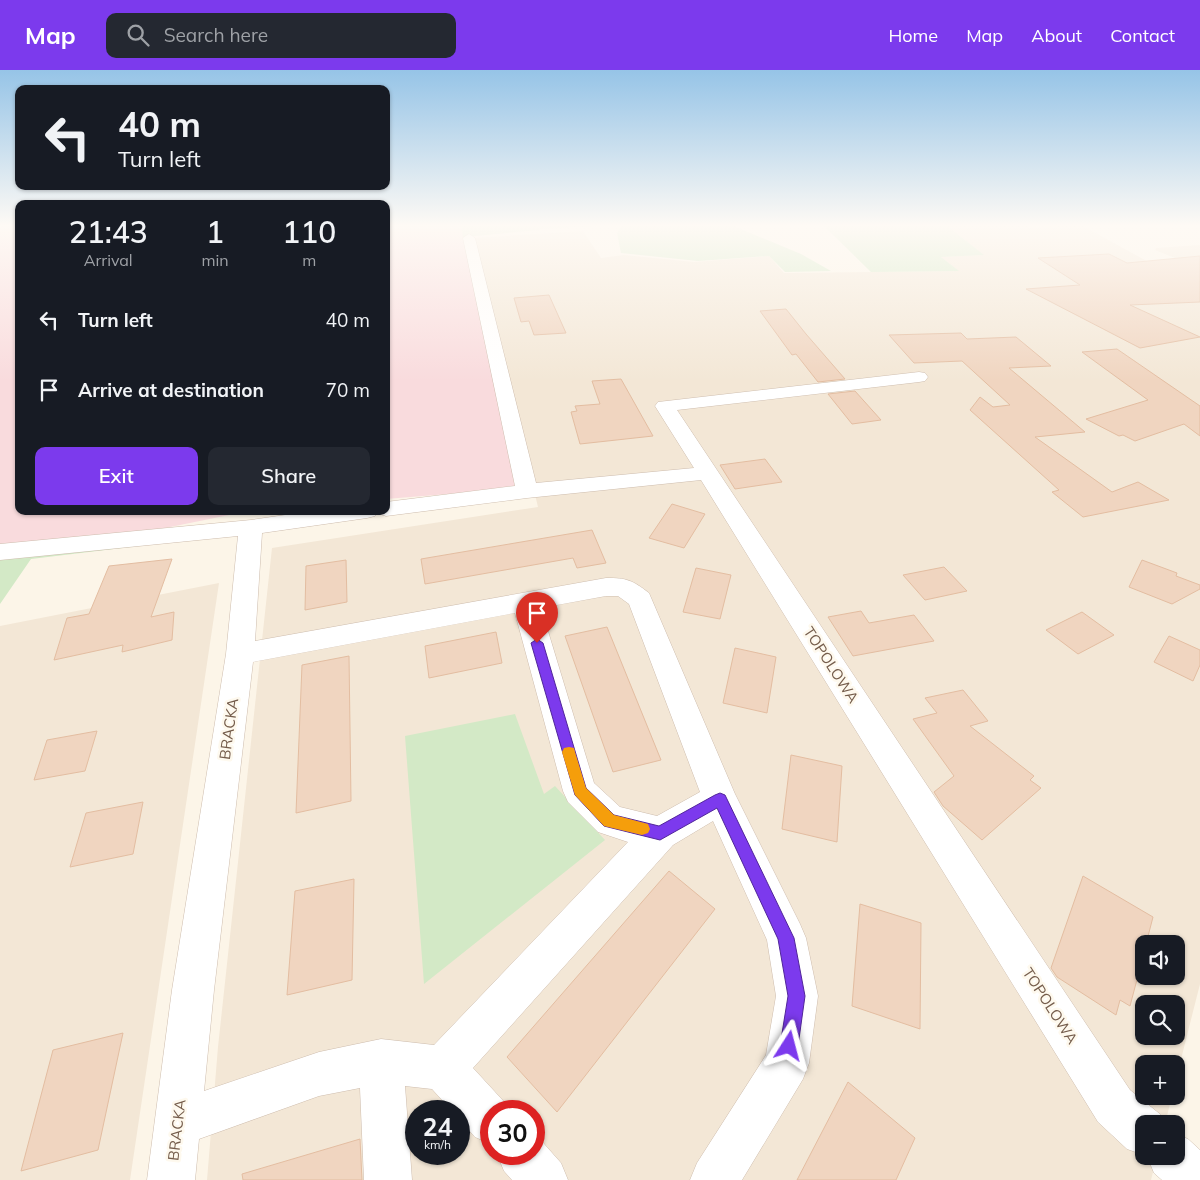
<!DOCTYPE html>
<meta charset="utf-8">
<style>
:root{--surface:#171b24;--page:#242831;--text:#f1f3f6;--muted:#9ea1a6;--accent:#7c3aed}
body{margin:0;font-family:Mulish,sans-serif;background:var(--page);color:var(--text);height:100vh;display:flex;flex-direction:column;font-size:19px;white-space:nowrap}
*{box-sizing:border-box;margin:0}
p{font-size:16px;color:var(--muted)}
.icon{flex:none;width:28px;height:28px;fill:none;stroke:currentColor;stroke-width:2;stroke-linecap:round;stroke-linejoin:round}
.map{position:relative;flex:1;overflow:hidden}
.details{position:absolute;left:15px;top:130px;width:375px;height:315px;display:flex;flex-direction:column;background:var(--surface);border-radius:10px;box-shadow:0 1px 4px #0004}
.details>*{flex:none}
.guide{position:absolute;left:15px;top:15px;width:375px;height:105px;border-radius:10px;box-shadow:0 1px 4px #0004;background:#171b24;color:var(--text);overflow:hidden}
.tools{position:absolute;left:1135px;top:865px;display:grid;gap:10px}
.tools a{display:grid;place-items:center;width:50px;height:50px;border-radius:10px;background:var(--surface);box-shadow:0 1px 4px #0004;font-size:25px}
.speed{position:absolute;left:405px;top:1030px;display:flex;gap:10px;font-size:25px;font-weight:700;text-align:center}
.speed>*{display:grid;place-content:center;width:65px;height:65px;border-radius:50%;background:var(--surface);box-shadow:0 1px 4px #0004;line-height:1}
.speed small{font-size:12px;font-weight:400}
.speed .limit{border:8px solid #d22;background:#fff;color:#111}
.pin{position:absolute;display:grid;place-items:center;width:42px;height:42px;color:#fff;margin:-51px -21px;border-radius:50% 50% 50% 0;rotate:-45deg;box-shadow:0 0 5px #0007}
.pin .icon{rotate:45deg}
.me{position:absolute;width:55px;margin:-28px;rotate:9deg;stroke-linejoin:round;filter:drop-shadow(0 0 4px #0008)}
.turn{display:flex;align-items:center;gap:18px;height:105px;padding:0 20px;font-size:22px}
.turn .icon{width:65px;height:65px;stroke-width:2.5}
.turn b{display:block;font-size:35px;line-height:42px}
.eta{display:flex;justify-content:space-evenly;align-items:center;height:85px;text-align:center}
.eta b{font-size:30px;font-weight:600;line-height:35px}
.cta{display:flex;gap:10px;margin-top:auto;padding:10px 20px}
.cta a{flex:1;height:58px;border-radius:10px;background:var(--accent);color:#fff;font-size:20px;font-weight:600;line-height:58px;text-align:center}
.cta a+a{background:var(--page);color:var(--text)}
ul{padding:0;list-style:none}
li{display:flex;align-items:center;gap:15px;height:70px;padding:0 20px}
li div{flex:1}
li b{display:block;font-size:19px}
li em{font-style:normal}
header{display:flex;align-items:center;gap:30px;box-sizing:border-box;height:70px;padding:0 25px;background:var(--accent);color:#fff}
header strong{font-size:24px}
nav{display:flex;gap:28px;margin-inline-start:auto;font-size:18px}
.search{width:350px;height:45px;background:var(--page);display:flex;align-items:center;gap:12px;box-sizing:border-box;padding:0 18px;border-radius:10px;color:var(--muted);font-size:19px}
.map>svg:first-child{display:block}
.residential{fill:#f3e7d6;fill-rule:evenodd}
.medical{fill:#f9dbdd}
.green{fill:#d3e9c6}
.building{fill:#f0d5c0;stroke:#e3bda1}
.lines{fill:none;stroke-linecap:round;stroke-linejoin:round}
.minor-casing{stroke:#cebdae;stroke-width:1}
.minor{fill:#fff;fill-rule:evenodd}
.route{fill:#7c3aed;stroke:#51269a}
.slow{fill:#f59e0b}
.labels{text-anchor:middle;stroke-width:5;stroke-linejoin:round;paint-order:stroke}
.street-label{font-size:15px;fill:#755d4c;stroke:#fef9ee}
</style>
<header>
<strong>Map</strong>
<div class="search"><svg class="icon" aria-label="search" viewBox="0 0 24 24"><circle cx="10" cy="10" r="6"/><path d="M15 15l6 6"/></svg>Search here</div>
<nav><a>Home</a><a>Map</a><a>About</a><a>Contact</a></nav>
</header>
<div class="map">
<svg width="1200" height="1110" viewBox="0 0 1200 1110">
<rect width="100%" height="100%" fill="#fcf5e8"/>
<path class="residential" d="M946,155h83l3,2 49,-2 93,51 26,-2v710l-24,95v-15h-32v32h28l-7,28h-21v32h13l-6,24h-944l11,-133 54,-499 266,-41 -65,-269 110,-7 18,27 23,-3 70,7 75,-6 15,17 174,-2 -17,-14 42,-2zM1144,874h32v32h-32zM1144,934h32v32h-32zM416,1041h43v43h-43zM491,1041h43v43h-43z
M1200,175v23l-45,-18 1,-2z
M219,513l-89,597h-130v-554z"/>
<path class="medical" d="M6,155h13v286h240l-15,1 -128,26 -116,7v-318z
M386,155h75l57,256 -7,8 -125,10z"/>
<path class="green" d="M461,155h156l-77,4 -1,1 -76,7z
M622,155h109l70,29 30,17 -46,1 -16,-16 -71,5 -77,-8 -4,-20z
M823,155h123l38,30 -43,2 18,14 -88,1z
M99,468l48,7 -116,14 -31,45v-59z
M515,644l29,80 11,-8 50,54 -181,144 -19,-248z"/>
<path class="building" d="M1109,184l18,9 73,-7v46l-70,3 70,32 -60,11 -114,-59 54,-4 -42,-27z
M549,225l17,38 -32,2 -5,-14 -8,1 -7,-24z
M786,239l20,25 39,45 -27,3 -22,-28 -4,1 -32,-44z
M961,263l6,6 49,-2 35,29 -42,2 76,64 -50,5 77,55 26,-10 31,18 -86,17 -31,-25 7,-2 -89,-80 10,-13 13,10 17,-2 -48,-44 -48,2 -25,-28z
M1117,279l83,57v30l-16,-12 -49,17 -12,-6 -4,1 -33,-17 62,-19 -66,-48z
M621,309l32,57 -73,8 -9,-32 6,-1 -2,-5 25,-2 -8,-23z
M855,321l26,29 -29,4 -24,-30z
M765,389l17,23 -47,7 -15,-24z
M672,434l33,10 -21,34 -35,-10z
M592,460l14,33 -29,5 -4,-10 -148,26 -4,-25z
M172,489l-21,58 23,-5 -2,28 -50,12 1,-7 -69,15 13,-42 22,-4 20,-48z
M346,490l1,42 -42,8 1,-44z
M1142,490l35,13 -1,3 24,9v4l-28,15 -43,-17z
M944,497l23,24 -42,9 -22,-25z
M696,498l35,7 -11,44 -37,-7z
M861,541l8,12 45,-8 20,26 -81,15 -25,-39z
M1082,542l32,23 -36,19 -32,-24z
M607,557l54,133 -48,12 -48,-136z
M496,562l6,31 -73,15 -4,-32z
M1169,566l31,14v15l-7,16 -39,-19z
M735,578l41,9 -9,56 -44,-10z
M349,586l2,145 -55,12 6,-148z
M963,620l25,31 -18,5 64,50 -4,4 11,8 -59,52 -39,-34 -9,-14 20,-16 -41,-57 24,-6 -12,-15z
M97,661l-12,40 -51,9 13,-40z
M791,685l51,11 -5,76 -55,-13z
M143,732l-10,52 -63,13 16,-54z
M669,801l46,38 -158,203 -50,-55z
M1083,806l70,41 -7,27h-2v9l-14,53 -10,-6 -4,15 -59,-38 -6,-9z
M354,809l-2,101 -65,15 8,-104z
M860,834l61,19 -1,106 -68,-23z
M123,963l-25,117 -77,21 32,-121z
M848,1012l67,56 -19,42h-99z
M360,1069l2,41h-119l-1,-6z"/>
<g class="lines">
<g class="minor-casing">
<path id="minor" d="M469,164l6,4 61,245 158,-15 -39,-62 3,-4 261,-30 6,1 3,4 -3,4 -6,1 -242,28 453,680 31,25 3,9h-20v31l-17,-6 -29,-27 -397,-642 -174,18 -141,18 -9,-3 -2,3 -8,2 -105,15 -7,108 351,-63c21,0 26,2 43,15l86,201 65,130 6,14 12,58 -9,67 -6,16 -61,101h-52l7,-17 69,-108 10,-59 -9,-56 -54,-119 -40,24 -200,223 34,37 3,6h-19v33l-16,-7 -16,-18v-8h-7l-20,-22 -27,-3 7,94h-48l-4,-92 -41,8 -120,43 -4,41h-48l25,-190 54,-336 12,-118 -238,24v-16l251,-24 62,-9h73v-9l129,-16 -52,-248zM606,526h12l11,8 71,188 -43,24 -37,-9 -26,-24 -53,-175zM515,543l48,178 5,11 30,30 30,10 -194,203 -53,-6 -62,13 -115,39 10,-101 39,-328z
M1176,1064l12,5 12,11v30h-38l-8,-7 -7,-17h29z
M534,1065l4,2 23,26 7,17h-56l-8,-9 -7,-17h37z"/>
</g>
<use href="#minor" class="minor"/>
</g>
<linearGradient id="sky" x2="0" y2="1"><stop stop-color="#96c4e7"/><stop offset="0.5" stop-color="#fefaf5"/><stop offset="1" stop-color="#fefaf5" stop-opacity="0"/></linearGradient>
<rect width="1200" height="311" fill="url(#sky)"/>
<path class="route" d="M537,569l6,4 43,145 28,27 45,11 56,-31 5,-2 5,2 69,143 11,58 -7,50 -2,6 -7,3 -6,-3 -3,-6 8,-50 -10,-57 -61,-131 -57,32 -56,-14 -29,-31 -44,-152z"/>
<path class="slow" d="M569,677l5,1 1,4 11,36 28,27 34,9 2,5 -2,4 -6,2 -38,-9 -29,-31 -13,-43 2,-4z"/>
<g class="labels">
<g class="street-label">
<text transform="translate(831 595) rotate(57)" y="5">TOPOLOWA</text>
<text transform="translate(229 659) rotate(-82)" y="5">BRACKA</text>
<text transform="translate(1050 936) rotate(57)" y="5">TOPOLOWA</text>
<text transform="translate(177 1060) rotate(-83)" y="5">BRACKA</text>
</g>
</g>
</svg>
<div class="tools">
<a><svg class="icon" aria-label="sound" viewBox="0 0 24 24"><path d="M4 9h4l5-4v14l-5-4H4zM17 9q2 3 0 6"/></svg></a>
<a><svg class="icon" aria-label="search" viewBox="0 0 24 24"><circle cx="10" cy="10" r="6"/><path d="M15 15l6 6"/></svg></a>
<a>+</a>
<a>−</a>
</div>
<div class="speed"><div>24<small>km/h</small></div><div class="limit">30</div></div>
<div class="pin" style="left:537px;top:573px;background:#d93025"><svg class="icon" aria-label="arrive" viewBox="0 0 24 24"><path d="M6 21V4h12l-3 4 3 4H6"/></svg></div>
<svg class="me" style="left:789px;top:976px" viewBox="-20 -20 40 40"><path d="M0-17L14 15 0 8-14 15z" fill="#7c3aed" stroke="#fff" stroke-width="4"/></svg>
<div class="guide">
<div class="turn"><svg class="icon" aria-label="left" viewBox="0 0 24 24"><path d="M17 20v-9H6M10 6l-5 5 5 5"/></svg><div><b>40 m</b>Turn left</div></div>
</div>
<section class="details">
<div class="eta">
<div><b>21:43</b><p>Arrival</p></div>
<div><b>1</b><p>min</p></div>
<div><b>110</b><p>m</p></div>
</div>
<ul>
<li><svg class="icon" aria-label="left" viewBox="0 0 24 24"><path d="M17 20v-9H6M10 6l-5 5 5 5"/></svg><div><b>Turn left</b></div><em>40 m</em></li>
<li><svg class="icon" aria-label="arrive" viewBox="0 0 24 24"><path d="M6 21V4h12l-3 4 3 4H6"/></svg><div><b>Arrive at destination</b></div><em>70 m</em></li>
</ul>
<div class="cta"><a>Exit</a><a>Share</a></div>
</section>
</div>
